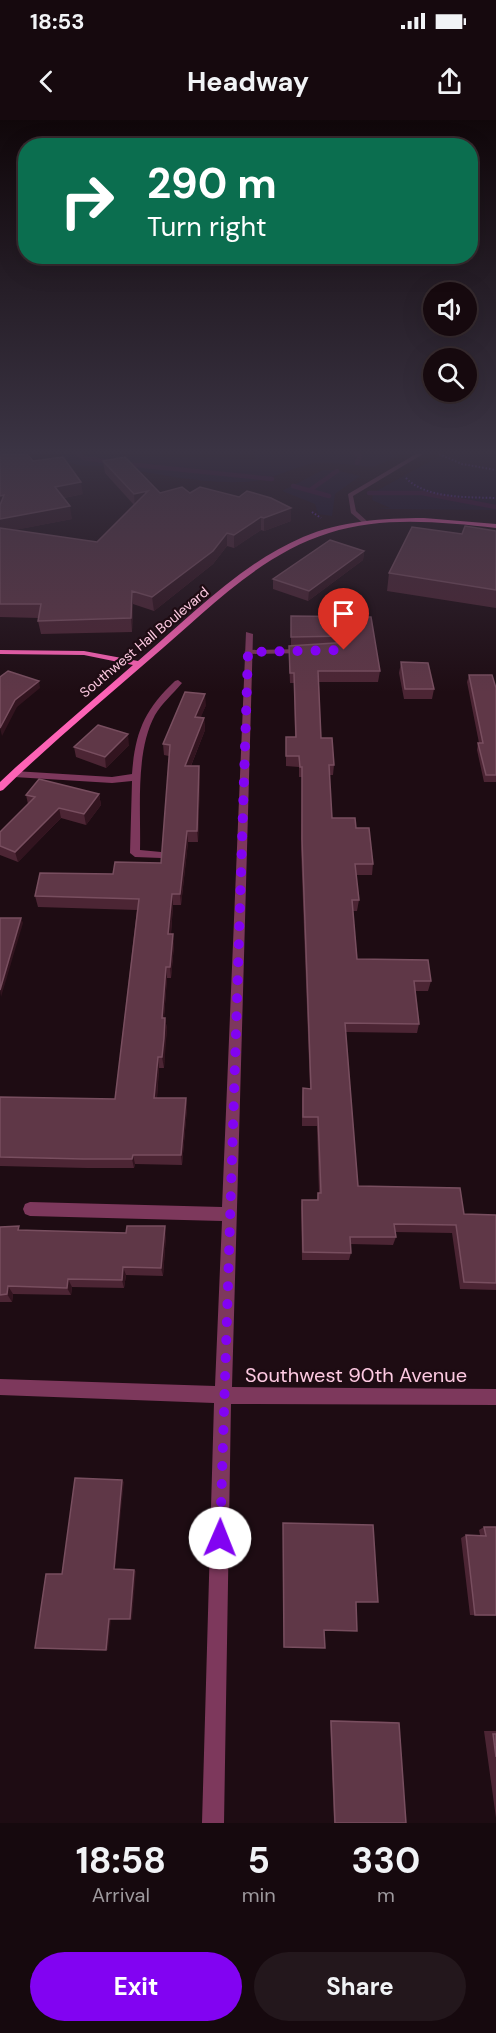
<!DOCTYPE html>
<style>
:root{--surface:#16090e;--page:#23171c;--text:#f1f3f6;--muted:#9e9a9e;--line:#352a2e;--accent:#8203f2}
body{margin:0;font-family:"DM Sans",sans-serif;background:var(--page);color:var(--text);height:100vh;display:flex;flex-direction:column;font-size:22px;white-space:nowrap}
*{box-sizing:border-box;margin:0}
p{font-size:20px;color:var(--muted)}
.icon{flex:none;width:33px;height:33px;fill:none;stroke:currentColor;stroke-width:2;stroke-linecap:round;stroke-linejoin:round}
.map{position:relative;height:1703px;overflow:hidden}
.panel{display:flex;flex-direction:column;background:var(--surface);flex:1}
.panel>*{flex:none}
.top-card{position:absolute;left:18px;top:18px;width:460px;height:126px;border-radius:24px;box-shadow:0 6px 24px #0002,0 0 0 2px var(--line);background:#0b6e4f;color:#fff;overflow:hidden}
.controls{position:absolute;left:423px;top:162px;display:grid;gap:12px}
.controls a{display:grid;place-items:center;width:54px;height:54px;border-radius:50%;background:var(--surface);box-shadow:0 6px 24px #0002,0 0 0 2px var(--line);font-size:30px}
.pin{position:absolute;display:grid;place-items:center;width:51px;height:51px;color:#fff;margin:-62px -26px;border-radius:50% 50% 50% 0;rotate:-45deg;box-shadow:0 0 6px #0007}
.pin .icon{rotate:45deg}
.me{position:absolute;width:66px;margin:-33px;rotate:1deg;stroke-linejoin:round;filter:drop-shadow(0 0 4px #0008)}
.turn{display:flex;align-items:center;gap:21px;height:126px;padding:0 30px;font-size:27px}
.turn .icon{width:78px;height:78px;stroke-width:2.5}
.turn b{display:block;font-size:42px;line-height:51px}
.eta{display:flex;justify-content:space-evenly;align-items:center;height:102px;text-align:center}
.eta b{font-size:36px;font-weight:700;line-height:42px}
.action{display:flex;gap:12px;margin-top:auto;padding:12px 30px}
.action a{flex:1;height:69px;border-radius:36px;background:var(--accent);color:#fff;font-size:24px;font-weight:700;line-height:69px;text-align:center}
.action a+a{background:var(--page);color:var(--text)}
.status{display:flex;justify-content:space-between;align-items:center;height:42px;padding:0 30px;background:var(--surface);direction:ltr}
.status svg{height:16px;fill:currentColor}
header{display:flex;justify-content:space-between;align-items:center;height:78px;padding:0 30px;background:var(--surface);font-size:27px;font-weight:700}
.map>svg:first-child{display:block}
.green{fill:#190f28}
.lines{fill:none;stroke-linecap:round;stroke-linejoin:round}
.stream{stroke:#3b0937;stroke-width:4.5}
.path{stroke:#5e2eae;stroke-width:2;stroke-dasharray:1.5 2;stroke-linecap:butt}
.lane{fill:#7d385c;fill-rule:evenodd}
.street{fill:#7d385c;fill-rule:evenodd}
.secondary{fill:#fd63b6;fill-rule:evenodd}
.wall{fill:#4c2534}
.shaded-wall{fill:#32141f}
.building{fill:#5f3747;stroke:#784e5f;stroke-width:1.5}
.route{stroke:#8203f2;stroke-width:10;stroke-dasharray:0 18}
.labels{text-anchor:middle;stroke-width:4.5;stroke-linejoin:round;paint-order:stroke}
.far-street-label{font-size:14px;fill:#fecae2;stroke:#1e0c13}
.near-street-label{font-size:20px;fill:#fecae2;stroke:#1e0c13}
</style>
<div class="status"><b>18:53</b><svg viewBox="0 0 49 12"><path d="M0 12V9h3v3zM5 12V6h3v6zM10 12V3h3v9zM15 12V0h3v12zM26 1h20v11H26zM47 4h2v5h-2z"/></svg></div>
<header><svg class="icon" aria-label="back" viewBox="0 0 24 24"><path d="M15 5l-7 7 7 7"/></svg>Headway<svg class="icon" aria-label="share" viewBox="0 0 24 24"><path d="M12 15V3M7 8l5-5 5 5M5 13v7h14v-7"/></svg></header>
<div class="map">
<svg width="496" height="1703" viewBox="0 0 496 1703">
<rect width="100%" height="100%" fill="#1e0c13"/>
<path class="green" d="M61,334l194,5 1,-5h144c-8,4 -17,10 -25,12 -7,2 -44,-5 -59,-3 -21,3 -39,15 -61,18 -42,5 -98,-7 -140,-14 -17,-3 -40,2 -54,-8z
M443,334h53v56l-119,-1 13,-1 -18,-8 1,-7z
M323,350h12l25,6 -25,18 -3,22 -14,-2 -3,-10 -33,-13z"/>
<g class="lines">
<path class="stream" d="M78,334l6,4 27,4
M356,334l4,2 -3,7
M126,344l146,15
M293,366l36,10
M310,370l27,-19
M369,373h53l74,14"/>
<path class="path" d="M439,334l23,10 34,6
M406,358c20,21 63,19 90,20
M312,392l9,6"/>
<path class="lane" d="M304,529l4,2 -1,2 -59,1 -4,-2 4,-2z
M178,560l4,3c-9,11 -20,20 -27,32 -20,37 -14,94 -15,135l21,2 1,3 -1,3 -26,-1 -5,-4 2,-72 -20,2 -98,-6 -5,-3 5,-3 98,6 20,-3c3,-41 12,-64 43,-93z"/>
<path class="street" d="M416,334h7l-70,42 3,15 12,11v2h-4l-13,-11 -3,-19z
M246,512l7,2 -21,753 264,2v16l-265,-1 -7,419h-22l12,-420 -214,-8v-16l215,7 7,-165 -192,-5 -5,-2 -2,-5 2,-5 5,-2 192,5z"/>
<path class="secondary" d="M424,398l72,6v4c-55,-6 -113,-12 -167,5 -71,22 -124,80 -180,127 -49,43 -99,84 -146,130l-3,1v-9l16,-15 117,-102 -49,-10 -84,-1v-4l84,1 54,10c52,-44 102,-97 165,-124 38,-16 80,-19 121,-19z"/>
</g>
<path class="wall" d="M0,334l33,7 50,33 -19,4 8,21 -58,11 83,12 37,-37 -29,-32 -2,-12 57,32h30l49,4 52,11v13l-27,10 -3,-1 -27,18 -7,-2 -14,18 -59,47 -21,-7 -1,28 -91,2 -3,-13 1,-3 -39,-1z
M496,411v77l-109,-17 2,-18 73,-39z
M364,431l-1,9 -55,41 -35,-12v-10z
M291,496l80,1 9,54 -2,11h-59l2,56 13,27 -1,10h-4l3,43 24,10 17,36 -1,11h-16l3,25 -2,11h-4l4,48 74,22 -3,10h-13l4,33 -2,9 -71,-1 12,154 106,28 32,1v75l-36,-1 -8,-56 -57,-1 1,5 -3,8 -43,-1 1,9 -2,7h-47l-1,-52 1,-8h15l1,-7h1l-2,-67h-15v-28l1,-10 7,1 -9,-240 1,-72h-3v-10l-13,-1v-29h9l-1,-54h-4l-1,-26v-11h2z
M401,542l33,27 -2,10h-28l-5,-26z
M469,555l27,13v94h-12l-7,-32 1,-7h1l-12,-61z
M206,585l-6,13h4l1,12 -14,36 9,12 -2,64h-10l-7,63h-8l-2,29 3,11 -3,33h-4l-3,40h1l2,11 -2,19 -1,20h-5l-2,30h29l1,10 -5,57 -47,-1 -1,4h-47l-87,-2v-69l115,2 22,-189 -99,-3 -3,-11 78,-22 48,-11 8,-107 -5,-1 -1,-11z
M129,625l-23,23 -30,-11 -2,-10z
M99,674l2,11 -15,20 -25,-7 -43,44 -18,-7v-23l28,-28 -2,-9z
M0,1107l21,3 145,5 -3,41 -37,-1 -2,13 -52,-1 -1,8 -58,-1 -1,8h-12z
M484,1407h12v89l-26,-1 -9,-77 5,-3h14l-1,-5z
M330,1600l67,2 2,1 7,100h-72z
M484,1611h12v87z"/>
<path class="shaded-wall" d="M81,362l2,12 -25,5 -3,-12z
M148,371l-13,16 -1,-13z
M4,375l-3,14 -1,-13z
M70,386l2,13 -72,14v-14z
M291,388v13l-27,10v-13z
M261,397v13l-27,18v-13z
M227,413v13l-14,18 -59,47 -2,-14z
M364,431l-1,9 -55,41 1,-10z
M132,471l1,13 -1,28 -1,-14z
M39,561l1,7 -23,19 -15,29 -2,-8 15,-28z
M205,574l1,11 -10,24 -1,-12z
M204,598l1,12 -19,48 -1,-12z
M128,614l1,11 -23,23 -1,-11z
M199,646l1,12 -2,64 -1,-11z
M99,674l2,11 -15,20 -2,-11z
M59,688l2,10 -43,44 -3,-10z
M187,711l1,11 -7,63 -1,-11z
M172,774l1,11 -3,40 -2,-11z
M21,798l2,5 -22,74 -1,-7z
M173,814l1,11 -3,33 -1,-11z
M166,847l1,11 -4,51 -1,-11z
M165,898l2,11 -3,39 -2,-11z
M158,937l1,11 -3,40 -2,-10z
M186,978l1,10 -5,57 -1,-10z
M133,1035l2,9 -1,4 -2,-9z
M165,1106l1,9 -3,41 -2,-8z
M123,1147l3,8 -2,13 -2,-8z
M68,1159l4,8 -1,8 -4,-7z
M8,1166l5,8 -1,8 -5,-8z
M122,1360l2,2 -9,88 -1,-1z
M134,1450l2,1 -4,49 -2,-1z
M109,1499h2l-3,31h-2z"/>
<path class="building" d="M0,334h27l6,7 30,-4 18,25 -26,5 15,19 -70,13v-14l4,-10 -4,1z
M125,337l35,36 22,-6 8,6 10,-6 39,10 8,-6 24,7 20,10 -27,10 -3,-1 -27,18 -7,-2 -14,18 -61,46 -20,-6 -1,27 -93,3 3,-17h-41v-76l97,14 51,-51 -14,3 -31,-33z
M465,406l31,5v59l-107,-17 23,-46 50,7z
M330,420l34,11 -55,40 -36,-12z
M291,496l80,1 9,54h-62l3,67h11l2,27h-5l3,53h23l1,10h13l4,36h-18l4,36h-7l5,59 71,1 3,21h-17l5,43 -74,-1 13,163 102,2 4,26 32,1v68l-32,-1 -8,-57 -62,-1 2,13h-46l1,16 -48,-1 -1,-52h16v-7h3l-3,-76h-15v-29l8,1 -9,-250v-72h-2l-1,-11h-13v-19h10l-2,-64h-4l-1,-27 61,-4 -2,-6 -57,1z
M401,542l27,1 6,26h-29z
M8,551l31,10 -24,19 -15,28v-51z
M469,555h23l4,13v87h-10l-8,-32h5z
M185,572l20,2 -10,23 9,1 -19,48h14l-2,65h-10l-7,63h-8l-4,40h5l-3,33h-4l-4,51h3l-1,20 -2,19h-4l-4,41h32l-5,57h-48l-1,4h-49l-83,-2v-60l115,2 24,-200 -104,-3 5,-23 73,1 2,-12 46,1 9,-118 -7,-1z
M98,605l30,9 -23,23 -31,-10z
M39,659l60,15 -15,20 -25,-6 -44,44 -15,-6v-14l35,-35 -9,-2z
M0,798h21l-21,72z
M19,1106l-1,4 108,3 1,-7h38l-4,42 -38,-1 -1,13 -54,-1 -1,9 -59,-2 -1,8 -7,1v-68z
M75,1358l47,2 -8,89 20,1 -4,49h-21l-3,31 -71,-2 11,-74h16z
M283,1403l90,2 5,77h-22l1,29 -33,-1 1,18 -41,-1z
M484,1407h12v88h-21l-9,-80 20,1z
M331,1601l68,2 7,100h-71z
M493,1614h3v23z"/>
<linearGradient id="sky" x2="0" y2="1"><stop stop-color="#10070a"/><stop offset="0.58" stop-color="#3b3444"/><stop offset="1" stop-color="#3b3444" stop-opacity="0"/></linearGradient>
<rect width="496" height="572" fill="url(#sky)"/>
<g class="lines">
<path class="route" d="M220,1418l28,-886 96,-2"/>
</g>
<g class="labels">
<g class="far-street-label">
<text transform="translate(144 522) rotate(-40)" y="5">Southwest Hall Boulevard</text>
</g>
<g class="near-street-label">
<text x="356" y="1262">Southwest 90th Avenue</text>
</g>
</g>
</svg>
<div class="controls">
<a><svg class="icon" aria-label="sound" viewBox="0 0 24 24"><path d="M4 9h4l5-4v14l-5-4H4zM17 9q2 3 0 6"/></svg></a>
<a><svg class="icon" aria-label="search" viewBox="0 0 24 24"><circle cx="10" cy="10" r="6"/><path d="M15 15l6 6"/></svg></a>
</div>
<div class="pin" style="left:344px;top:530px;background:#d93025"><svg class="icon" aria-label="arrive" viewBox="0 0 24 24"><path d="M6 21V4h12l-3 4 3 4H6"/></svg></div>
<svg class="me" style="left:220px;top:1418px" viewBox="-20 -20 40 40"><circle r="19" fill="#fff"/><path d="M0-13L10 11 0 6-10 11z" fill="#8203f2"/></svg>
<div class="top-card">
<div class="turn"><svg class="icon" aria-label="right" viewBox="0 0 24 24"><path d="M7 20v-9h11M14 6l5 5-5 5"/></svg><div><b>290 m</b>Turn right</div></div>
</div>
</div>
<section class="panel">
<div class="eta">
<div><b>18:58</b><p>Arrival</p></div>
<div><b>5</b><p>min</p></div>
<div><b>330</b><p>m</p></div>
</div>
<div class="action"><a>Exit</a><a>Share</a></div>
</section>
